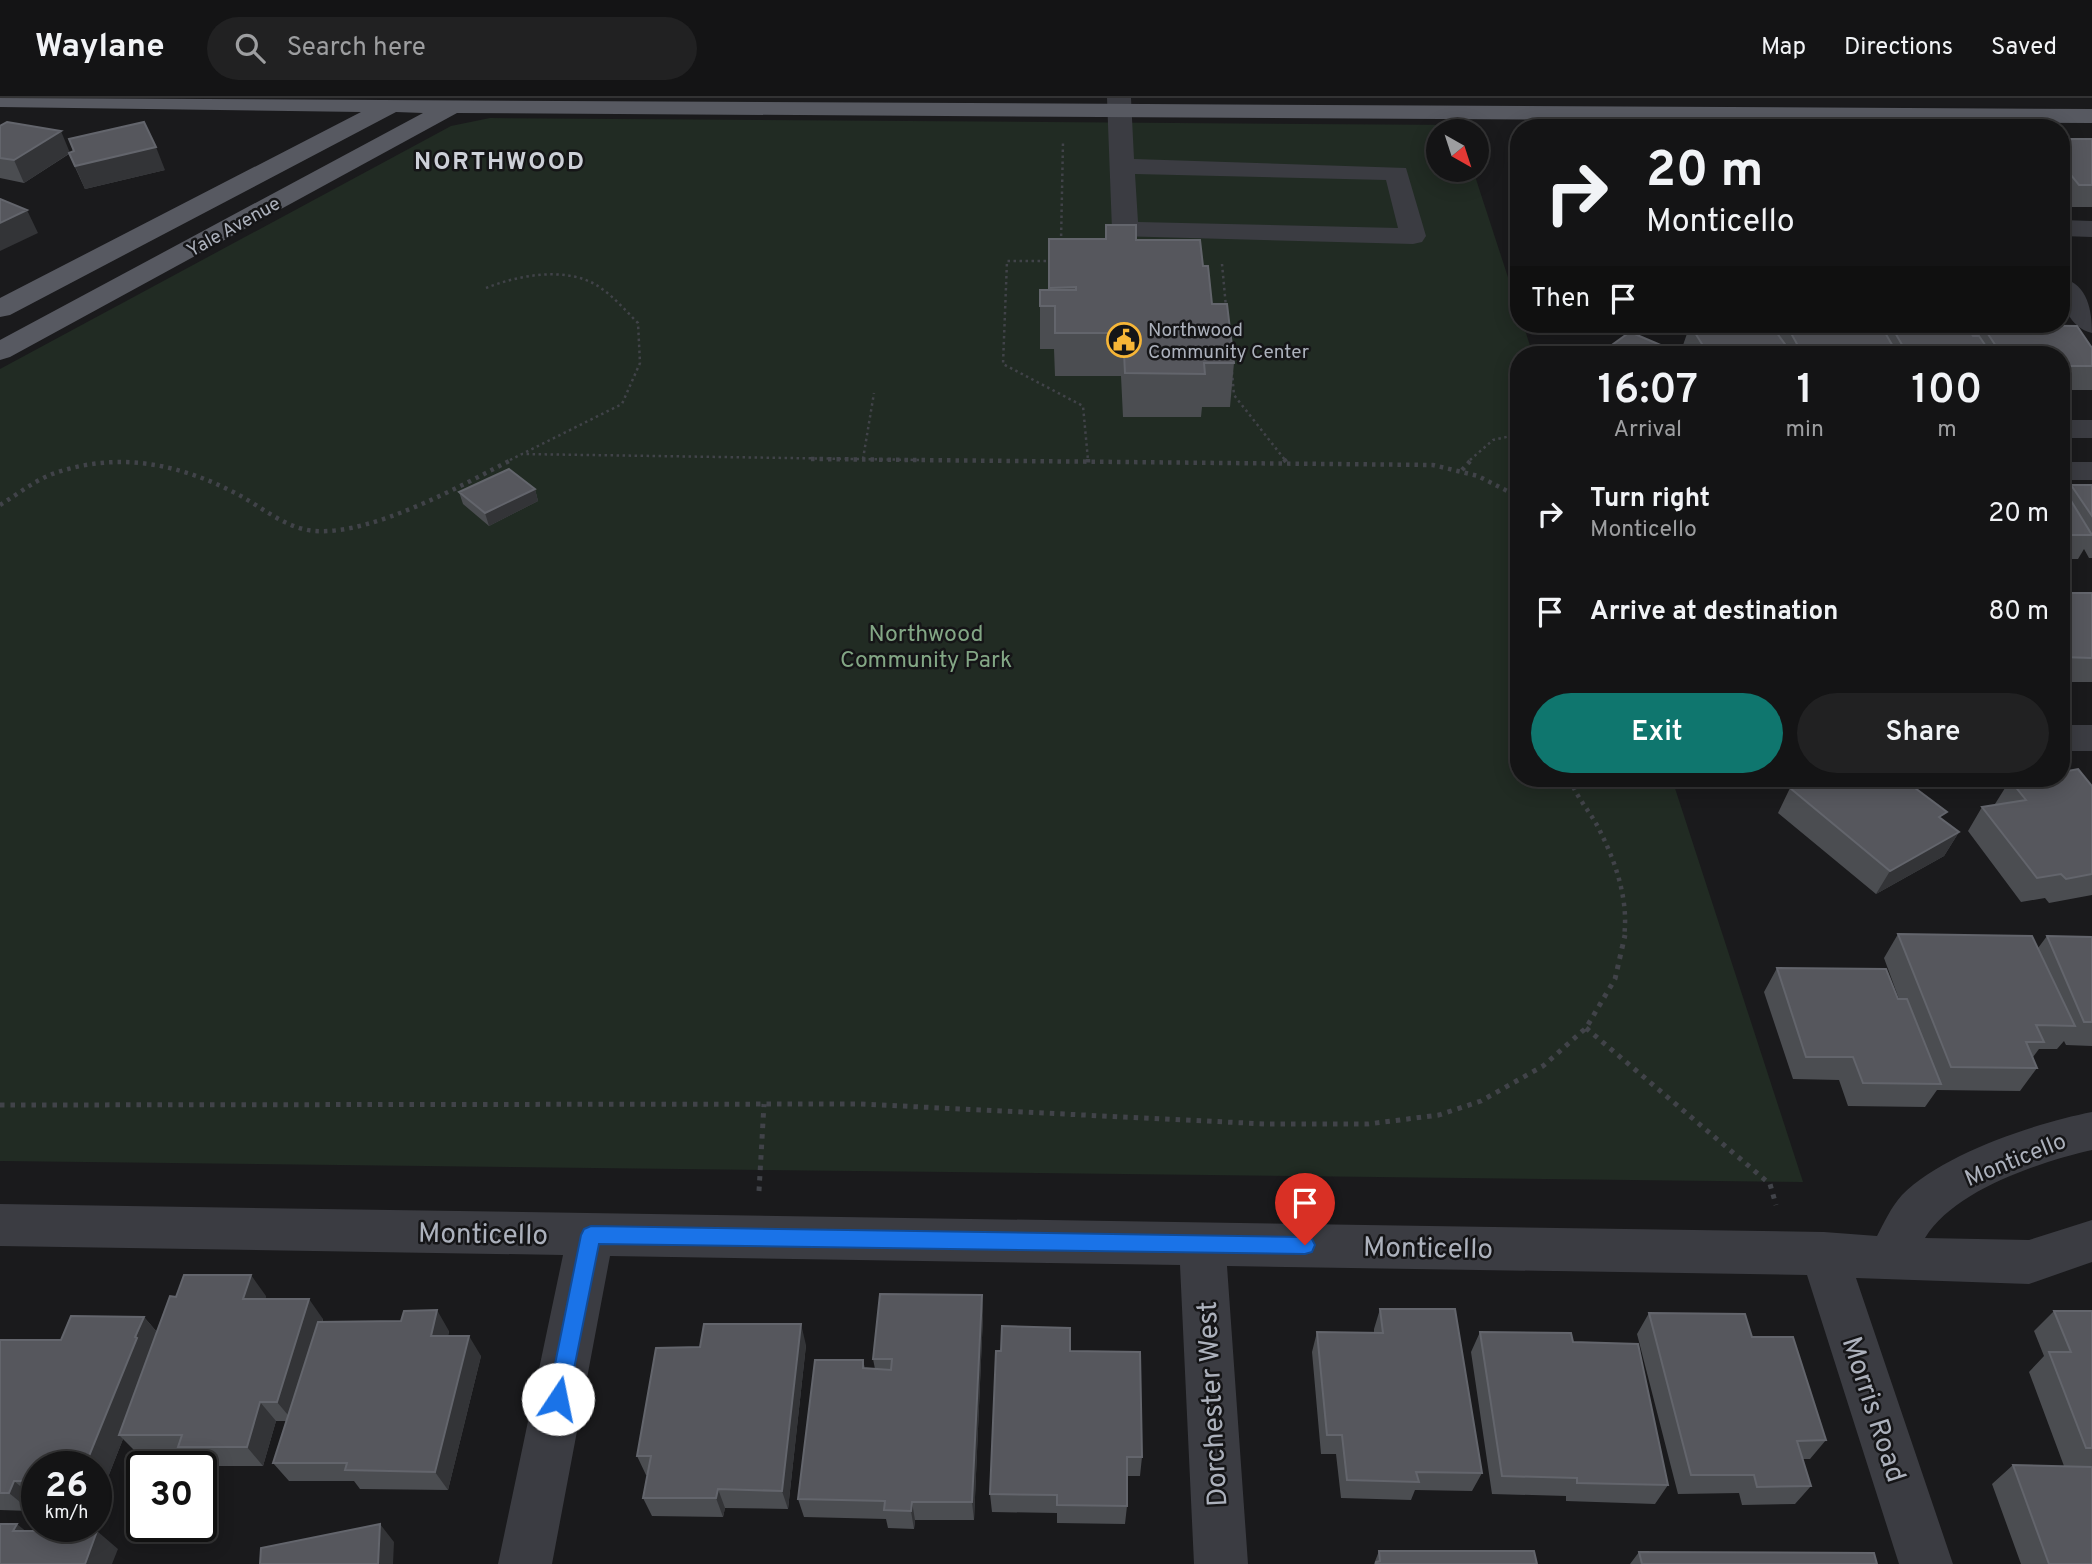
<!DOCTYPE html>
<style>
:root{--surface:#141415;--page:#212122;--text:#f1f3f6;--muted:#9d9ea0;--line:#333334;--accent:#0f766e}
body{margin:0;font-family:Overpass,sans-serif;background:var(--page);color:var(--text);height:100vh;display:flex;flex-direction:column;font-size:26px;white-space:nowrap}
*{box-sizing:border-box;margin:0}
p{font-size:23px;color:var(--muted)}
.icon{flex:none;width:38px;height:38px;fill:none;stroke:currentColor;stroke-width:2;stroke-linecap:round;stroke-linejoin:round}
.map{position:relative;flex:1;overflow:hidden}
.side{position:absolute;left:1510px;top:248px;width:560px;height:441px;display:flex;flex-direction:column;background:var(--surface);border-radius:28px;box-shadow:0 4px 18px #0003,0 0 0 2px var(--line)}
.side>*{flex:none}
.banner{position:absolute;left:1510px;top:21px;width:560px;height:214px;border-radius:28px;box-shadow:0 4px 18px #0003,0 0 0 2px var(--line);background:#141415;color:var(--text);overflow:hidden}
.needle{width:46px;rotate:141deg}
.buttons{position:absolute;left:1426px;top:21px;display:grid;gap:14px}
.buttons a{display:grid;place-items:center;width:63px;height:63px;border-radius:50%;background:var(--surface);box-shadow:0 4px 18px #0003,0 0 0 2px var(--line);font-size:35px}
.speed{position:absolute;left:21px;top:1353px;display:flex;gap:14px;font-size:35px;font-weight:700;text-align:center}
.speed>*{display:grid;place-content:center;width:91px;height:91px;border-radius:50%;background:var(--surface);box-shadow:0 4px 18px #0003,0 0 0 2px var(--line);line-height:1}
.speed small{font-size:18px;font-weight:400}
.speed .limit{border:4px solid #111;border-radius:10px;background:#fff;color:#111}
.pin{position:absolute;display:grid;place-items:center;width:60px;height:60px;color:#fff;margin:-72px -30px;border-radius:50% 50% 50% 0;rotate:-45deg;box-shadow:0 0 7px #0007}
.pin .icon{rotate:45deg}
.me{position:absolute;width:77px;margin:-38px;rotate:11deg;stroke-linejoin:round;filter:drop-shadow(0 0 5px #0008)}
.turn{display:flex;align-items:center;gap:24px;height:147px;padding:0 21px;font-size:32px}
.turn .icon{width:91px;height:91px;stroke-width:2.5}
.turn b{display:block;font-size:49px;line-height:60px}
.then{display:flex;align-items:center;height:66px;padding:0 21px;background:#0003;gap:14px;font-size:26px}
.eta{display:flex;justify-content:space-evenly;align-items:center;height:119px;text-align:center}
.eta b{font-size:42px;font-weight:600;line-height:49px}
.button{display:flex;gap:14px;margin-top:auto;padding:14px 21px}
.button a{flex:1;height:80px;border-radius:42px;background:var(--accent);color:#fff;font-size:28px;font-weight:600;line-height:80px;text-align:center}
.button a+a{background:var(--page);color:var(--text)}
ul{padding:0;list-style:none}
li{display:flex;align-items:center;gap:21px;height:98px;padding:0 21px}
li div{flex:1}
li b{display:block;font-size:26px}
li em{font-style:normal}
header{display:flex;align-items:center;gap:42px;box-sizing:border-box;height:98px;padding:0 35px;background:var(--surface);border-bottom:2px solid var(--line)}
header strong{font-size:33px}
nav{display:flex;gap:38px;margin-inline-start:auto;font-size:24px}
.search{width:490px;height:63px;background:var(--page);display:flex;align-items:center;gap:18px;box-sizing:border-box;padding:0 24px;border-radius:38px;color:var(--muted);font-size:26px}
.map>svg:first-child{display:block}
.green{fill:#212b23}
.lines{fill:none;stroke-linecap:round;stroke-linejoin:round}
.path-far2{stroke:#414349;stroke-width:2.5;stroke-dasharray:2.5 3.5;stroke-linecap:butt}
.path-far1{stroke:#414349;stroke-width:4.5;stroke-dasharray:3.5 5;stroke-linecap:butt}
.path{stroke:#414349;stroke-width:5;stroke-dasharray:4.5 6;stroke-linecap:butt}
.minor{fill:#3b3c42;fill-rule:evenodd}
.major{fill:#575961;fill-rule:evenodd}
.wall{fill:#4b4d51}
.shaded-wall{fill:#333437}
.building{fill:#56575d;stroke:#63656c;stroke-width:2}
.route{fill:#1a73e8;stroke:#114b97;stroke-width:2}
.labels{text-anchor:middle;stroke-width:5;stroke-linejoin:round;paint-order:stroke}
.far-street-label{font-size:19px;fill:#acb1bc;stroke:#151517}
.far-poi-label{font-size:19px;fill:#acb1bc;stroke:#151517;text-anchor:start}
.park-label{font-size:23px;fill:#83a785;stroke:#151517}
.street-label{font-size:23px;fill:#acb1bc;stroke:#151517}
.far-district-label{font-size:24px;font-weight:bold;letter-spacing:2px;fill:#cdd0d8;stroke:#151517}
.near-street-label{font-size:28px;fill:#acb1bc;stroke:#151517}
</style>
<header>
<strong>Waylane</strong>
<div class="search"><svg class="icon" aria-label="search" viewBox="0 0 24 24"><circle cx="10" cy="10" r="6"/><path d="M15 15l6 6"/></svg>Search here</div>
<nav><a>Map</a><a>Directions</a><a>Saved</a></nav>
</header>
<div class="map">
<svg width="2092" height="1466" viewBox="0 0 2092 1466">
<rect width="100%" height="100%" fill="#1a1a1c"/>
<path class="green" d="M490,20l968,7 2,6h-22v39h35l46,141v13h4l10,31h-14v424h153l131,403 -1803,-21v-792l451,-243z"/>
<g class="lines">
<path class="path-far2" d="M1061,144l2,-100
M1052,163h-45l-4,103 80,42 5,54
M1222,166l4,43
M486,190c33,-13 80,-22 112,-2 15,10 27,24 40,37l2,40 -18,41 -96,48
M1232,274l2,23 51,65
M863,361l11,-66
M510,362l12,-6 399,6
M1470,362l23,-20 26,-6"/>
<path class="path-far1" d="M811,361l622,6 45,11 41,21
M1088,361v4
M1284,361l3,4
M1462,372l10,-11
M0,407c18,-11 35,-25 55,-32 64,-22 126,-9 184,22 24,13 48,34 76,36 58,4 147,-46 198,-72
M1570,681c7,20 21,33 30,52 16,32 29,70 24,106"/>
<path class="path" d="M1586,930l184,156 6,21
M0,1007l860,-1 406,20h102l71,-9 42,-14 62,-35 43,-38 29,-49 10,-44
M759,1093l5,-87"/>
<path class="minor" d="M1107,0h24l3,61 272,9 20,68 -4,6 -9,2 -297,-8 -4,-6zM1135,76l251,6 12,48 -260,-6z
M2062,122l30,1v16l-30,-1z
M2062,180c26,6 30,33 30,55 -25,-6 -32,-33 -30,-55z
M2062,322h30v18h-30z
M2062,364h30v18h-30z
M2062,627h30v26h-30z
M2092,1014v38c-52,12 -138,40 -167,88l104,2 63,-20v42l-63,22 -173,-6 97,286h-54l-92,-289 -580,-9 21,298h-54l-14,-299 -570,-9 -58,308h-54l65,-309 -563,-9v-42l1824,28 53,4c7,-13 14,-29 25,-41 40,-41 134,-72 190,-83z"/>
<path class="major" d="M0,0l2092,11v14l-1635,-10 -447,244 -10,3v-20l423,-227 -27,-1 -386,203 -10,2v-19l361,-186 -361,-5z"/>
</g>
<path class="wall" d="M0,28l70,26 95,18 -80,19 -16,-35 -45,29 -24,-5z
M2062,41h30v68h-24l-6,-8z
M1519,75v53l-7,-1 4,-39z
M1106,127l30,15 67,26 9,38 22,59 -4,44h-28l-1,10h-78l-2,-41h-66l-1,-27h-14v-59h9v-51h56z
M1781,226h99l4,7 3,-7h78l8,12h4l5,-11 110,23v42h-30v-35h-376l-4,-7 8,-23 79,7 8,2z
M2071,387h21v73h-3l-5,-9 -6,10h-16v-73l4,7z
M535,391l3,12 -49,25 -26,-22 -4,-12z
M2062,495h30v89h-30z
M2010,682l82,6v109l-43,8 -4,-5 -24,4 -53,-71 14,-24 14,-2 -1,-1z
M1790,690l152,31 17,13 -15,24 -68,38 -98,-81z
M1898,836l140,14 9,-12 45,1v109l-26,-1 -2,-4 -7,8h-18l-6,8 4,11 -17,23 -83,-1 -12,17 -77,-1 -9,-26 -46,-1 -29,-87 13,-24 122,31 -15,-41z
M982,1197l1,20 -9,205h-59l-1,9 -26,-1 -2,-9 -82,-2 -6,-18 65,-139 2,9h10l-2,-10z
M266,1198l-1,3 58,20v3l126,9 -1,5 33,20 -33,134 -88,-1 -6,-8h-65l-16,-18 13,-42h-10l-13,45h-67l-11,-12h-47l-15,-15 -24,61h-3v-34h-59v33h-1l-5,12 -31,-1v-170h61l83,-23 13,15z
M1380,1211l102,164 -10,18 -57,-1 -4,10 -70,-2 -5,-44h-15l-9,-102 5,-20h57v-3z
M2054,1213h38v156l-28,-1 -35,-94 15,-16 -10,-25z
M1649,1215l103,24 74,103 -16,19h-7l8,27 -16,18 -53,1 -3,-12 -61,1 -41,-160z
M1480,1234l93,10 95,143 -13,19 -89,-3v-5l-74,-2 -21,-142z
M806,1247l-18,164 -63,-1 -2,9 -71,-1 -9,-18 4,-23h-1l-9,-19 63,-109z
M1070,1253l72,106 -2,19h-13v30l-2,18 -68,-1v-10l-65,-1 -2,-18z
M2013,1367l79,99h-71l-29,-80z
M1379,1453l158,13h-163z
M1639,1454l238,12h-247z"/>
<path class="shaded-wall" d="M61,33l9,22 -46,30 -10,-23z
M156,49l9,23 -80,19 -10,-23z
M27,112l11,23 -38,18v-28z
M535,391l3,12 -49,25 -4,-13z
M1959,734l-15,24 -68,38 14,-23z
M251,1177l15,21 -7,23 -16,-20z
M982,1197l1,20 -9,205 -2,-18z
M309,1201l14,20 -30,102 -16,-19z
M437,1212l12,21 -6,26 -12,-21z
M144,1219l17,20 -42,98 4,4 -24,61 -3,-3v-31h-11z
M801,1226l5,21 -18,164 -6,-18z
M469,1238l12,20 -33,134 -13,-18z
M260,1304l16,19 -13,45 -16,-19z
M14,1383l22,18 -5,12 -22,-18z
M718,1391l7,19 -2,9 -7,-19z
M912,1404l3,18 -1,9 -3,-18z
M17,1426l22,18 -26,-11z
M380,1426l14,18 -1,22h-15z
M97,1433l21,18 -6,15h-27z"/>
<path class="building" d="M7,24l54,9 -47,29 -14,-2v-32z
M144,24l12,25 -81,19 -6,-13 5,-2 -5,-12z
M2062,41h30v46h-13l-17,-21z
M1519,86v19h-2z
M0,101l27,11 -27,13z
M1106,127h30v15h64l3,26h5l4,38h15l7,59h-30l1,11 -80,-1 -2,-40h-68v-27h-15v-16h36v-3l-27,1v-49h57z
M1707,226h56l6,8h7l17,23h-84l-19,-30z
M1786,226h94l18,31h-95z
M1890,226h75l8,12h6l13,19h-84z
M1982,227l95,1 15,22v18h-26l4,5 -8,-1v-15h-60z
M1630,234l54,23h-86z
M509,371l26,20 -50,24 -26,-21z
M2071,387h21v31z
M2062,388l30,49h-30z
M2062,495h30v65l-30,-1z
M2078,671l14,17v88l-26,5 -5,-5 -24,4 -55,-71 44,-7 -16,-20 8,-1h44v-7z
M1809,681h94l44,33 -8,5 20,15 -69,39 -100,-83z
M1898,836l134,2 43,90 -39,-1 8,17h-18l11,26 -86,-1z
M2047,838l45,1v85h-8z
M1777,870l109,1 12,30h9l34,85 -78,-1 -10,-26h-47z
M184,1177h67l-8,24h66l-32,103h-17l-13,45h-69l4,-12h-63l51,-139 6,1z
M880,1196l102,1 -10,207h-60l-1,9 -27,-1 1,-9 -87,-2 17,-139h48v8l28,2 1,-11h-19z
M1380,1211h75l27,164 -66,-1 3,10 -72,-2 -5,-45h-15l-10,-103 66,1z
M437,1212l-6,26h38l-34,136 -90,-2 2,-7h-74l45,-141 83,-1 3,-10z
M2054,1213h38v137h-6l-37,-96h22z
M1649,1215l96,1 7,23h41l33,103 -29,1 14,45 -54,1 -3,-12h-63z
M71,1218l73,1 -9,20 2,1 -52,128h-48v15h-23l-5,12h-9v-153h61z
M704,1226h97l-19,167 -64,-2 -2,9h-73l8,-42h-14l19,-108 44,-1z
M1002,1228l68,2v23l70,1 2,105h-15v49l-70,-1v-10l-67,-1 6,-143h5z
M1480,1234l91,1 2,9 65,2 30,141 -91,-2v-5l-75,-2z
M2013,1367l79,2v97h-43z
M0,1426h17l-4,7h84l-12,33h-85z
M380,1426l-2,40h-118l1,-16z
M1379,1453h155l3,13h-161v-2l4,-1z
M1639,1454l235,1 3,11h-235z"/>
<path class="route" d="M591,1128l714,11 7,2 3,6 -3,7 -7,2 -706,-10 -31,155 -3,8 -7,3 -7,-3 -3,-8 33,-164 3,-6z"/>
<defs>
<g id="civic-ring" transform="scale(1.75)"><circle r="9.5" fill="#151517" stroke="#f7b637" stroke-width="1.5"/><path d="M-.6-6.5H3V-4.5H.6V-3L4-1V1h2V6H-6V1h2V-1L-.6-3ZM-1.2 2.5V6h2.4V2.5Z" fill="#f7b637"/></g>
</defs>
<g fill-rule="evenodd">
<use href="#civic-ring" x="1124" y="242"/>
</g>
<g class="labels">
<g class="far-street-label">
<text transform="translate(233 128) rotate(-29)" y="7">Yale Avenue</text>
</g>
<g class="far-poi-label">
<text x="1148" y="238">Northwood<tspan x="1148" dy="22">Community Center</tspan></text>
</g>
<g class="park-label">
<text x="926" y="543">Northwood<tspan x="926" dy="26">Community Park</tspan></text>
</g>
<g class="street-label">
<text transform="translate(2015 1061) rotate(-22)" y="8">Monticello</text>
</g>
<g class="far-district-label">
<text x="500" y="71">NORTHWOOD</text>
</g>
<g class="near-street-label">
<text transform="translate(483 1135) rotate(1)" y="10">Monticello</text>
<text transform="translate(1428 1149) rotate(1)" y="10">Monticello</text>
<text transform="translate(1211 1306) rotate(-93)" y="10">Dorchester West</text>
<text transform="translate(1875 1311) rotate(72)" y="10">Morris Road</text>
</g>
</g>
</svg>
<div class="buttons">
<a><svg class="needle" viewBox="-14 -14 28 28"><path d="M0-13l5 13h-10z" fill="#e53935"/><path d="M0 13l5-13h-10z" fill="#9d9ea0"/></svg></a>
</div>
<div class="speed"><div>26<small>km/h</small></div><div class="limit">30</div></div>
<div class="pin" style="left:1305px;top:1147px;background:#d93025"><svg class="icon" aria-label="arrive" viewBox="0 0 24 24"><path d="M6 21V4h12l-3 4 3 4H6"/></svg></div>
<svg class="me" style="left:558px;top:1301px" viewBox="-20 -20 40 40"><circle r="19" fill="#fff"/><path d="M0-13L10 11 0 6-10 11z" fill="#1a73e8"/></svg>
<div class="banner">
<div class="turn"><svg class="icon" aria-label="right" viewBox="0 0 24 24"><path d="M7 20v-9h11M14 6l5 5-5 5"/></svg><div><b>20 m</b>Monticello</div></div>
<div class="then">Then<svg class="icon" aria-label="arrive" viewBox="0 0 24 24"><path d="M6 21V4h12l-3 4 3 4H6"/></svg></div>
</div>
<section class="side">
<div class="eta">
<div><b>16:07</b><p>Arrival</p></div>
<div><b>1</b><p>min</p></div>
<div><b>100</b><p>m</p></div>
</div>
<ul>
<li><svg class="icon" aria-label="right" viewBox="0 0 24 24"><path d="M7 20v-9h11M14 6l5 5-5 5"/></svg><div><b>Turn right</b><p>Monticello</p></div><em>20 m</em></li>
<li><svg class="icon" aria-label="arrive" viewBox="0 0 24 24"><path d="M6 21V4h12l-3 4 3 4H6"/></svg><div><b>Arrive at destination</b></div><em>80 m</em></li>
</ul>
<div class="button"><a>Exit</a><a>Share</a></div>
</section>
</div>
